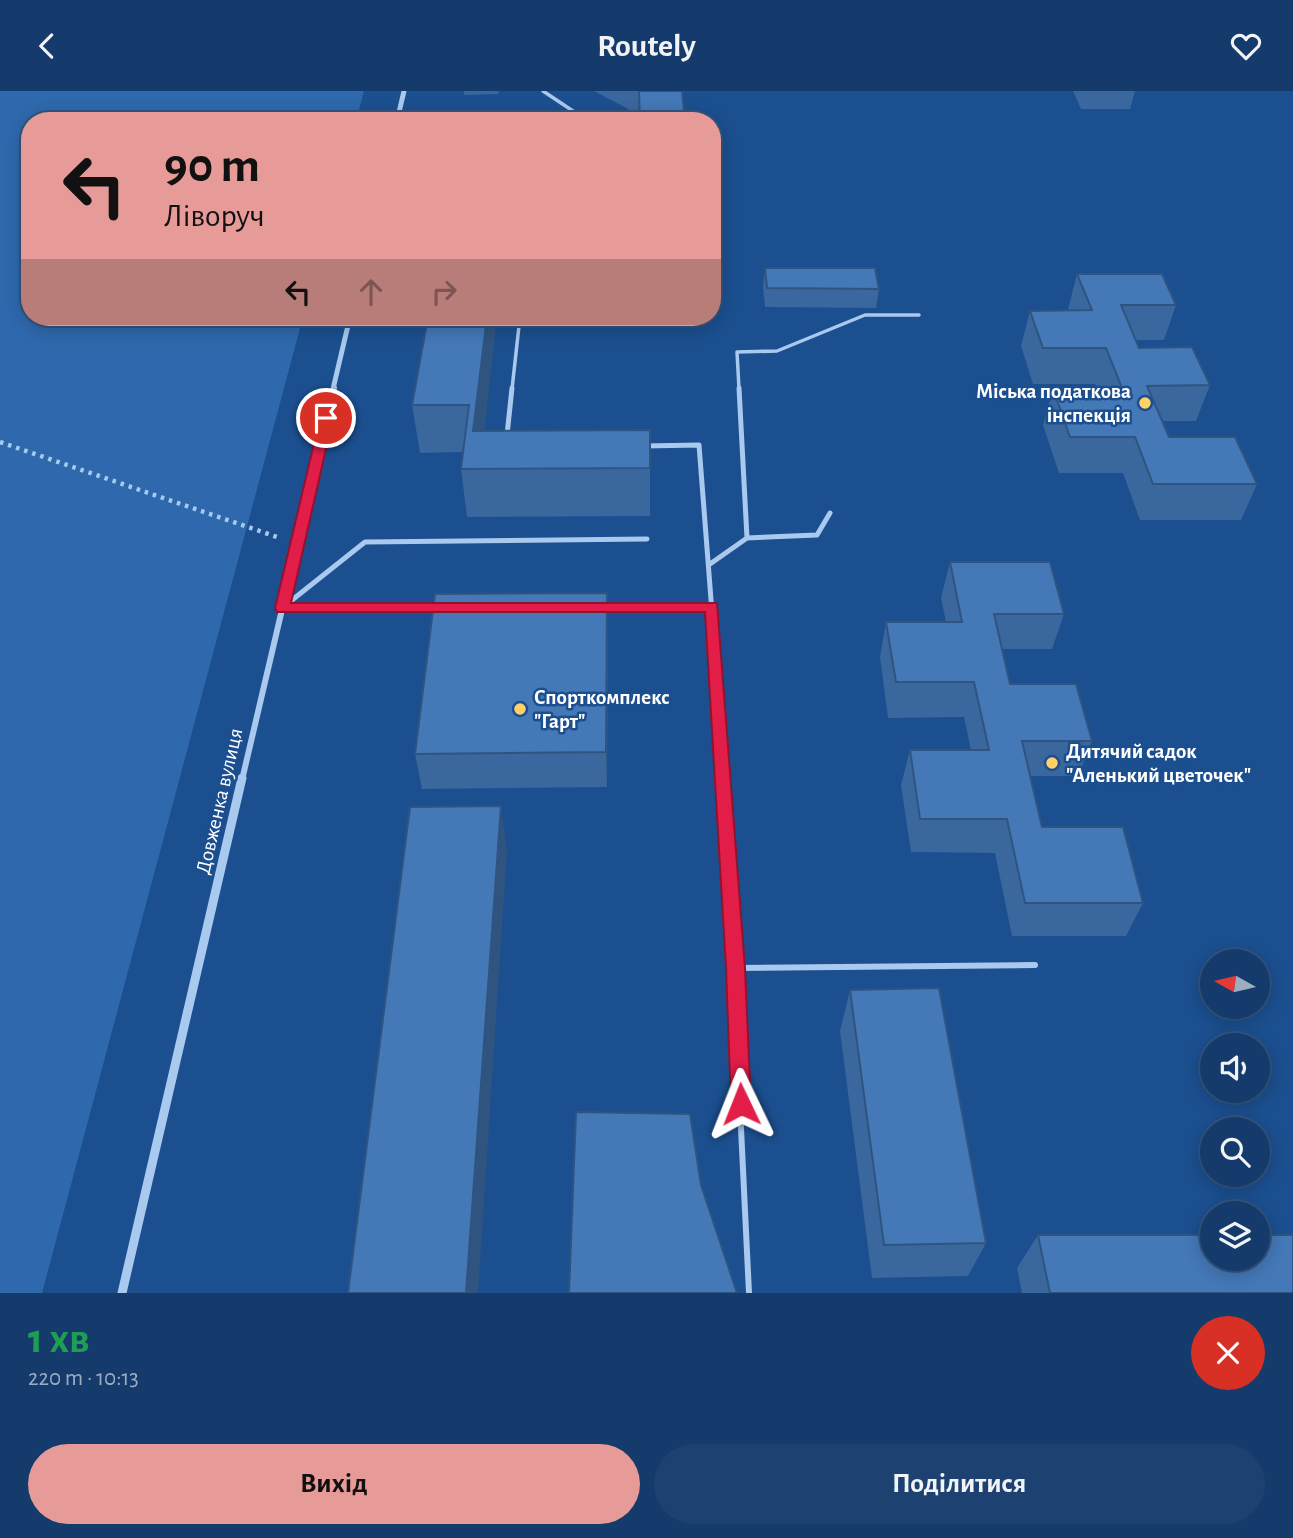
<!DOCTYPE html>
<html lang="uk">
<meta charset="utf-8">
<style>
:root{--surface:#143b6b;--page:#1d4271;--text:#f1f3f6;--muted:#9dadc1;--line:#33557e;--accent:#e69b98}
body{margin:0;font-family:"Alegreya Sans",sans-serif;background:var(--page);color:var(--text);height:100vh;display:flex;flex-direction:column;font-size:26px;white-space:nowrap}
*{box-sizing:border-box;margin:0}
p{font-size:23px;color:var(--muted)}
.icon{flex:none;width:38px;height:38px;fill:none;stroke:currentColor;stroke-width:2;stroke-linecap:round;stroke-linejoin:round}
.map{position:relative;height:1202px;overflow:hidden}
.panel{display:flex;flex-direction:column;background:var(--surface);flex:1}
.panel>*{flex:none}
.hud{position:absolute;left:21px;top:21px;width:700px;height:214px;border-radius:28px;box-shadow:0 4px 18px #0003,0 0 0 2px var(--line);background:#e69b98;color:#111;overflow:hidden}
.needle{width:46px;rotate:278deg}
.controls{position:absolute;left:1200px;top:858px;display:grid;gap:14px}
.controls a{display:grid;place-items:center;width:70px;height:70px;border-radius:50%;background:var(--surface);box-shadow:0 4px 18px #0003,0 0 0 2px var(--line);font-size:35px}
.pin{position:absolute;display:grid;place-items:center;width:60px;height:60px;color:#fff;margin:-30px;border:4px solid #fff;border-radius:50%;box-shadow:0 2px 7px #0007}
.me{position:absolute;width:77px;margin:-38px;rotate:358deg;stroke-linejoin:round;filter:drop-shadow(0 0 5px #0008)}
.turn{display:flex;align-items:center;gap:24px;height:147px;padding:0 28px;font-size:32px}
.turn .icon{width:91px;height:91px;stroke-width:2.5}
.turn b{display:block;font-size:49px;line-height:60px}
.lanes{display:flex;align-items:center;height:66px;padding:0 28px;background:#0003;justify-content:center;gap:35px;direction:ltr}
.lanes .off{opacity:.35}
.round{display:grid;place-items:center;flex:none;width:74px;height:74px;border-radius:37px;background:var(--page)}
.headline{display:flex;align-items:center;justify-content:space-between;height:119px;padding:0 28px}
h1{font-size:42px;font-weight:700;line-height:52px;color:#1e9e55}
.cta{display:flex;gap:14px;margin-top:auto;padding:14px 28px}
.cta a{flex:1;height:80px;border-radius:42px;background:var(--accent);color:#111;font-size:28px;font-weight:700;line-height:80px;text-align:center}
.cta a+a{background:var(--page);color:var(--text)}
header{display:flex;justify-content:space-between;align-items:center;height:91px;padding:0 28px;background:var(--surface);font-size:32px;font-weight:700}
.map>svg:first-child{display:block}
.green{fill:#2e69ad}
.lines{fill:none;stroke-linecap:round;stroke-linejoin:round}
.path{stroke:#a9c9ee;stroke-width:4.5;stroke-dasharray:3.5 5;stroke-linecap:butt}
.service-far2{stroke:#a9c9ee;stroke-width:3.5}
.service-far1{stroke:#a9c9ee;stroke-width:5}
.service{stroke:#a9c9ee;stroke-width:6}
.minor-far2{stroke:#a9c9ee;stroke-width:5}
.minor-far1{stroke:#a9c9ee;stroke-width:6}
.minor{stroke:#a9c9ee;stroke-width:9}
.wall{fill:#3a679d}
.shaded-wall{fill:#305480}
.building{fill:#4478b7;stroke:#305480;stroke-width:2}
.route{fill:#e11d48;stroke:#92132f;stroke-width:2}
.poi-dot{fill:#ffd166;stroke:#1b4f8f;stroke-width:2.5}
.labels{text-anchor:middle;stroke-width:5;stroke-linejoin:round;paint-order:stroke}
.poi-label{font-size:21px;font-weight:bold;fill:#fff;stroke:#1b4f8f;text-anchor:start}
.street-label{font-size:21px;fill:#fff;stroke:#1b4f8f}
</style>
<header><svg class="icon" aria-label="back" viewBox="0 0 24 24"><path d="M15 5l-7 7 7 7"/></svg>Routely<svg class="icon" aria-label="heart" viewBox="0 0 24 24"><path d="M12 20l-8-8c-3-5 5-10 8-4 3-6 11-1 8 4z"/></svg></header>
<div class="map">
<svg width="1293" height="1202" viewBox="0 0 1293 1202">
<rect width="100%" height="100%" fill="#1b4f8f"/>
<path class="green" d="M0,0h364l-8,30h-326v196h273l-261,976h-42z"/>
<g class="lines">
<path class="path" d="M0,351l277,95"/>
<path class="service-far2" d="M543,0l45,30
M512,298l8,-72
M739,298l-2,-37 40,-1 88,-36h54"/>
<path class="service-far1" d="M739,297l8,150 70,-3 13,-22
M507,344l5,-47
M644,355l55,-1 26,335
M710,473l37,-26
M600,516h112
M282,517h158
M282,517l83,-66 282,-3"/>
<path class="service" d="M724,687l25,515
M735,877l300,-3"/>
<path class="minor-far2" d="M397,30l7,-30
M333,298l17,-72"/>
<path class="minor-far1" d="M242,689l92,-392"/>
<path class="minor" d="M122,1202l120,-515"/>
</g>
<path class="wall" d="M464,0h35l-1,3 -34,1z
M594,0h88l3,30h-48l-9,-12z
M1073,0h62l-5,18h-49z
M765,177l114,21 -3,19 -111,-1 -2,-20z
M1077,183l99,31 -12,35h-28l3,8 71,37 -14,36h-34l7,16 88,47 -16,36h-101l-17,-47h-64l-16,-48 10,-36h44l-2,-5h-62l-12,-38 9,-35h39l-1,-2z
M428,226l56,114 166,-1v86l-183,1 -6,-48 2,-17 -43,1 -8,-48z
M950,471l114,52 -12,35h-50l8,35 82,57 -14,35h-48l12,51 101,76 -17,33h-114l-17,-83 -84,-1 -10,-67 9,-35h61l-7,-33 -76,1 -8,-61 6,-35h60l-5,-24z
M608,537l-1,159 -185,2 -7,-35z
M850,899l136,253 -18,33 -96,2 -32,-247z
M1038,1144l255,58h-271l-5,-25z"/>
<path class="shaded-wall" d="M487,226h10l-17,152 -7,-38z
M607,502l1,35 -1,159 -1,-35z
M501,715l6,45 -29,442h-12z"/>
<path class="building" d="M639,0h43l3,30h-45z
M464,21h48l-1,9h-49z
M765,177h110l4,21 -112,-1z
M1077,183h85l14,31h-55l18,43 53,-1 18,38 -63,1 22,51h66l22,47h-104l-18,-47h-65l-17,-48 69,-1 -16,-40h-63l-13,-37 62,-1z
M428,226h59l-14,114 177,-1v38l-189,1 8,-64h-57z
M950,471h100l14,52h-70l16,70h66l16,57h-70l20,86h81l20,76h-118l-18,-84h-87l-10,-69h79l-15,-68h-78l-10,-60h76z
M607,502l-1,159 -191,2 20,-160z
M501,715l-35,487h-118l62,-486z
M939,897l47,255 -102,2 -34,-255z
M576,1021l114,2 11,71 36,108h-168z
M1038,1144h175v23h45v-23h35v58h-243z"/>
<path class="route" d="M326,322l7,5 -42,185h426l28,365 6,136 -3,6 -7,3 -7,-3 -3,-6 -5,-136 -21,-356h-428l-2,-4 45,-190z"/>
<g class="poi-dot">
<circle cx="1145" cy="312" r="7"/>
<circle cx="520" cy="618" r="7"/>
<circle cx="1052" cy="672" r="7"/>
</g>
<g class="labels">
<g class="poi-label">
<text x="1131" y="307" text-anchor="end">Міська податкова<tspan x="1131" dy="24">інспекція</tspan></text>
<text x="534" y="613">Спорткомплекс<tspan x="534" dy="24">"Гарт"</tspan></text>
<text x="1066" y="667">Дитячий садок<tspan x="1066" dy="24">"Аленький цветочек"</tspan></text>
</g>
<g class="street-label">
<text transform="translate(219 710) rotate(-77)" y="7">Довженка вулиця</text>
</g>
</g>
</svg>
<div class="controls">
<a><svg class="needle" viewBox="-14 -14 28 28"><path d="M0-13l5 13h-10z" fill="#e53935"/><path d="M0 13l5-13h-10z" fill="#9dadc1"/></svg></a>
<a><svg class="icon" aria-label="sound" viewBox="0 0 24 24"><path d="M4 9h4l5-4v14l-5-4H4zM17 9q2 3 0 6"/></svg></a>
<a><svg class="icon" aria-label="search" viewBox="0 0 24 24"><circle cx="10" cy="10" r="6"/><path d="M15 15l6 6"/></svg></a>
<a><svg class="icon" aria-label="layers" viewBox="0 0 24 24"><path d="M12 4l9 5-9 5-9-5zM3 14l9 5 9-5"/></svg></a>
</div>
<div class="pin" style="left:326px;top:327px;background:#d93025"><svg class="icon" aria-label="arrive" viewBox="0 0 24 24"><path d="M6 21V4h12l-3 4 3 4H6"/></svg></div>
<svg class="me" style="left:741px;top:1013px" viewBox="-20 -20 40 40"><path d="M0-17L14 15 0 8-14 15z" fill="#e11d48" stroke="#fff" stroke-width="4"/></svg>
<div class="hud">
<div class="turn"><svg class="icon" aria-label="left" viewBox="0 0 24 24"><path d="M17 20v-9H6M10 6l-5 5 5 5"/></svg><div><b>90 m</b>Ліворуч</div></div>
<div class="lanes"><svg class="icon" aria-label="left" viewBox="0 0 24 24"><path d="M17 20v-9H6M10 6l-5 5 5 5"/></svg><svg class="icon off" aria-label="ahead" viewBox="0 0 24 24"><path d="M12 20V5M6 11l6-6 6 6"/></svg><svg class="icon off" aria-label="right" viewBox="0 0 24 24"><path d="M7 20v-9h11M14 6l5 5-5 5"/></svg></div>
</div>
</div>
<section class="panel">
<div class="headline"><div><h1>1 хв</h1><p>220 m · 10:13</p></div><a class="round" style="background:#d93025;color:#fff"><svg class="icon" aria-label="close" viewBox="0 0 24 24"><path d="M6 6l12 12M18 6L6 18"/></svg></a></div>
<div class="cta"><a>Вихід</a><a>Поділитися</a></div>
</section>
